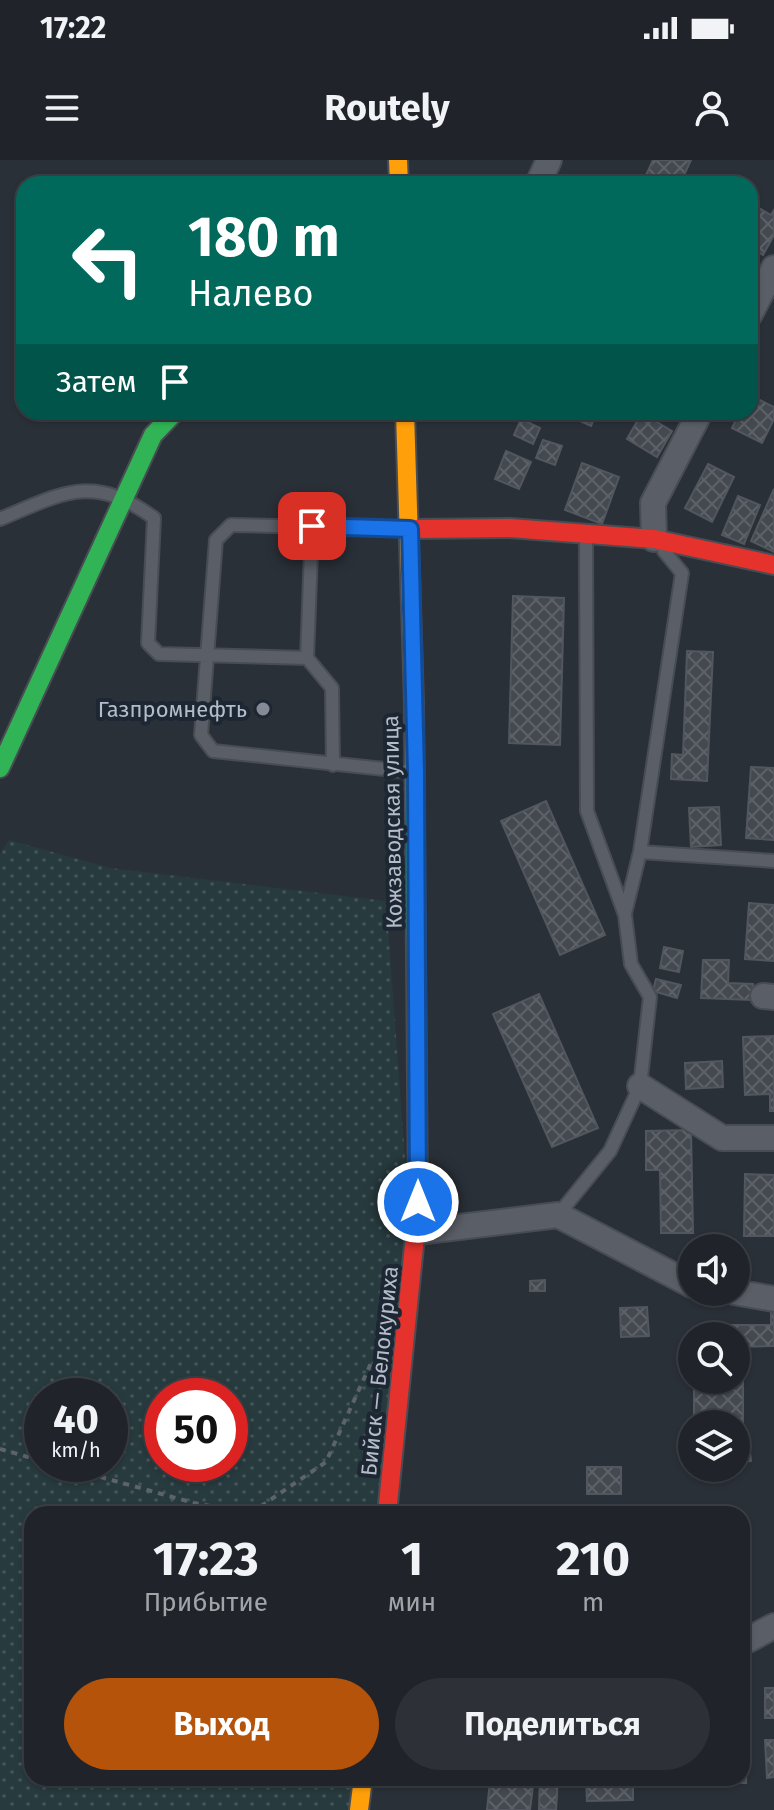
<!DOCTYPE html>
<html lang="ru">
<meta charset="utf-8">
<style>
:root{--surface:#20242a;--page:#2d3036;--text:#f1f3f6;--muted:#a2a4a8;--line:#3d4147;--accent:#b45309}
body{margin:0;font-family:"Fira Sans",sans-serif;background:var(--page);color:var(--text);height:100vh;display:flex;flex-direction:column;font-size:30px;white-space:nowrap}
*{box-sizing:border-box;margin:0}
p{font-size:26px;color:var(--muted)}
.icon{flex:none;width:44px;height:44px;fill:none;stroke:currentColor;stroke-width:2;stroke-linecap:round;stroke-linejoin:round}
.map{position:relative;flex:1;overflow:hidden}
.sheet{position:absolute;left:24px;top:1346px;width:726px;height:280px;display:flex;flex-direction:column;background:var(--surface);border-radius:24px;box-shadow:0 2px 6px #0004,0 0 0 2px var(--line)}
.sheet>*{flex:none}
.guide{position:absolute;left:16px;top:16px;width:742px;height:244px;border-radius:24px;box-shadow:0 2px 6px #0004,0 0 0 2px var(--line);background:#00695c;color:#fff;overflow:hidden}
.fabs{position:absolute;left:678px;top:1074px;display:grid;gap:16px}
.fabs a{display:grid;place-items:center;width:72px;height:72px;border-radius:50%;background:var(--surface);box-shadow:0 2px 6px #0004,0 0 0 2px var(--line);font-size:40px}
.speed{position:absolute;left:24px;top:1218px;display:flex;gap:16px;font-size:40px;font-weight:700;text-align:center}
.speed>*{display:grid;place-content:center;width:104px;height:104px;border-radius:50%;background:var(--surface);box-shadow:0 2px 6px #0004,0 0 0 2px var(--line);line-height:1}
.speed small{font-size:20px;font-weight:400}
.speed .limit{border:12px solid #d22;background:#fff;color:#111}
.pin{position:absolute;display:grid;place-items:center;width:68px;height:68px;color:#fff;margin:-34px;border-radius:16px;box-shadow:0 4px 12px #0006}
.me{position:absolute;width:88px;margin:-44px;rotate:0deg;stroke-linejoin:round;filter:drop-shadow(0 0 6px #0008)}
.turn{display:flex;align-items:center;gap:28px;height:168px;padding:0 40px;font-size:36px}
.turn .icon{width:104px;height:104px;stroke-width:2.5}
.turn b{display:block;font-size:56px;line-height:68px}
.then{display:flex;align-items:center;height:76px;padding:0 40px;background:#0003;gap:16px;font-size:30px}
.eta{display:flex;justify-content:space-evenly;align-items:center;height:136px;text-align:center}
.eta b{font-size:48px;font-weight:700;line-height:56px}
.action{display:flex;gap:16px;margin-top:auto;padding:16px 40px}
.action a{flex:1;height:92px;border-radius:48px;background:var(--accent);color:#fff;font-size:32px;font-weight:700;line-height:92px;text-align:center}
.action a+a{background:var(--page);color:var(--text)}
.status{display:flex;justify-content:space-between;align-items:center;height:56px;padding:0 40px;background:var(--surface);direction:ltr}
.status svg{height:22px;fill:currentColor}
header{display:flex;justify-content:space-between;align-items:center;height:104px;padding:0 40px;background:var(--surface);font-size:36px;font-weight:700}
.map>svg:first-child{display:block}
.grass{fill:url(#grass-dots);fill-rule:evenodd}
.building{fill:url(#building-cross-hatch);stroke:#52575f;stroke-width:2}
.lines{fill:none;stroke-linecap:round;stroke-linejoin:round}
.lane-casing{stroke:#484c53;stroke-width:16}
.street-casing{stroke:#484c53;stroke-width:28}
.fast-casing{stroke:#484c53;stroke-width:22}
.slow-casing{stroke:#484c53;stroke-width:22}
.jam-casing{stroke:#484c53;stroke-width:22}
.path{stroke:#5d636a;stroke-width:4;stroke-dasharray:6 6;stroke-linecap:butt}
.lane{stroke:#5a5e66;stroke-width:12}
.street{stroke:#5a5e66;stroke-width:24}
.fast{stroke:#30b455;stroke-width:18}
.slow{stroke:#ff9f0a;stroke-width:18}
.jam{stroke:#e5322d;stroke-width:18}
.route-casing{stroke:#114b97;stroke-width:20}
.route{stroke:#1a73e8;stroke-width:14}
.poi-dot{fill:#848b96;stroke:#1d2633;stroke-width:3}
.labels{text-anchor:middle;stroke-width:8;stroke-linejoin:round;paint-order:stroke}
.poi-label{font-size:22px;fill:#b4bcc9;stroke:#1d2633;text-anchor:end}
.street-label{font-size:22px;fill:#b4bcc9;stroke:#1d2633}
</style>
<div class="status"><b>17:22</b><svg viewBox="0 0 49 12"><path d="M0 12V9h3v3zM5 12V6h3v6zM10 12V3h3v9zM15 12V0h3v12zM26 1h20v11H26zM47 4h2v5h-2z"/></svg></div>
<header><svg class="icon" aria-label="menu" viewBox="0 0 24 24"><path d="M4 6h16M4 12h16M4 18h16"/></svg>Routely<svg class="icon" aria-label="person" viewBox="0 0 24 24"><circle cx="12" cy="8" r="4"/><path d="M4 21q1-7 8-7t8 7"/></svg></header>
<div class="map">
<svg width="774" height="1650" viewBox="0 0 774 1650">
<defs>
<pattern id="grass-dots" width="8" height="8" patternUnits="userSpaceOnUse" patternTransform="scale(2)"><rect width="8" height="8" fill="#273a3e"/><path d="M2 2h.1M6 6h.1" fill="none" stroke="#445559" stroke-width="1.8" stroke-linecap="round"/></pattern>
<pattern id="building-cross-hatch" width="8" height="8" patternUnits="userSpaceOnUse" patternTransform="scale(2)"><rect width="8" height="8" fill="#444950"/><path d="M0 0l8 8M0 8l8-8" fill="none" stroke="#5d6168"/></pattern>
</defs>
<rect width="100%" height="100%" fill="#2a3038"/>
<path class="grass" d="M9,680l101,28 276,33 24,325 -28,288h-350v264h324l-3,32h-353v-956zM42,1236h68v68h-68zM162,1236h68v68h-68z"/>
<path class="building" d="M653,0h38l-11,24h-38z
M750,43l21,12 3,-5v25l-11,20 -13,-8z
M750,235l24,12v12l-12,24 -30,-15 8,-16h10z
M573,252h24l-6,14 -20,-9z
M642,253l30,18 -15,26 -30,-18z
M521,259l19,9 -7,16 -19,-9z
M543,280l19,6 -7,19 -19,-7z
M506,291l25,11 -12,27 -24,-10z
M582,303l37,14 -17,47 -37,-14z
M708,304l26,13 -22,45 -27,-14z
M774,329v63l-23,-11z
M738,336l22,9 -16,39 -22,-9z
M513,436l51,2 -4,147 -51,-2z
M687,491l26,1 -6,129 -36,-2 1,-25 11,1z
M751,607l23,1v72l-28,-2z
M546,641l59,134 -45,20 -59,-134z
M719,647l2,38 -30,2 -2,-39z
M749,743l25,2v56l-29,-2z
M664,787l19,4 -4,21 -19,-4z
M703,800h26l-1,23 25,1 -1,16 -51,-2z
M656,819l25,6 -4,13 -24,-7z
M539,834l59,134 -46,19 -59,-133z
M774,876v75h-4v-17l-25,1 -2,-58z
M722,901l1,26 -37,2 -1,-26z
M691,970l2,103h-32l-1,-63h-14v-39z
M745,1014l29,1v61h-30z
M545,1120v11h-15v-10z
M647,1147l2,29 -28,1 -1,-29z
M771,1149h3v37l-38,1v-11h-10v-11h45z
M694,1220h49v42h-49z
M749,1283l2,18 -15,2v-18z
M587,1307h34v27h-34z
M765,1528h9v30h-9z
M765,1580h9v37l-7,1z
M742,1582h5l-1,41 -41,-1v-4h37z
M540,1618h18l-2,32 -17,-1z
M586,1618h47v22l-46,1z
M490,1621l43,5 -3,24h-43z"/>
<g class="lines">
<g class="lane-casing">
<path id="lane" d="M0,359c63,-26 92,-46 154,-1l-6,125 11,11 148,4
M312,366l-5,132 25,30 1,77
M407,369l-176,-4 -15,15 -15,195 12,16 200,21
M640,692l134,9
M625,753l15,-61 42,-279 -18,-22
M558,1055l52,-64 30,-65 10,-89 -19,-33 -6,-49 -38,-104 -1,-275"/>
</g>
<g class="street-casing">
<path id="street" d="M538,24l11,-24
M750,154l24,-46
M654,379l-1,-36 47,-91
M763,836l11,1
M640,926l82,52h52
M418,1072l140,-17 134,70
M734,1132l40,7
M742,1483l32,-17"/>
</g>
<g class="fast-casing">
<path id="fast" d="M414,544l4,502
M0,608l153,-333 22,-23"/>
</g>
<g class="slow-casing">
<path id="slow" d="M398,0l1,24
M405,252l9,292
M359,1650l4,-32"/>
</g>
<g class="jam-casing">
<path id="jam" d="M410,369l100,-1 144,11 120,26
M387,1354l31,-308"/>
</g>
<path class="path" d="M0,1289l42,12
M54,1304l140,39 62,11
M251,1353l75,-51 46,-101"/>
<use href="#lane" class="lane"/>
<use href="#street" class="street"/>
<use href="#fast" class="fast"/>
<use href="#slow" class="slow"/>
<use href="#jam" class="jam"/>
</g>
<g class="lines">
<g class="route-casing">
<path id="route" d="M312,366l98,3 6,244 2,429"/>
</g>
<use href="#route" class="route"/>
</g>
<circle class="poi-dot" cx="263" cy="549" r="8"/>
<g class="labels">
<g class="poi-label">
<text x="247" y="557">Газпромнефть</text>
</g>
<g class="street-label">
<text transform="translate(392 662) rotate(-91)" y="8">Кожзаводская улица</text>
<text transform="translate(379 1211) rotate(-84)" y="8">Бийск — Белокуриха</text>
</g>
</g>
</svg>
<div class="fabs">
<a><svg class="icon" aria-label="sound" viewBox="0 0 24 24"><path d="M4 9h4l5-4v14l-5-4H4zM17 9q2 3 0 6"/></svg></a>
<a><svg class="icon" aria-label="search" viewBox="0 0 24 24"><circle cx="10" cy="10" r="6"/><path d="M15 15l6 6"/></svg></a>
<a><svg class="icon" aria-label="layers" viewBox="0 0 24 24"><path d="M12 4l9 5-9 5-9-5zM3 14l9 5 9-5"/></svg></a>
</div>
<div class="speed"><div>40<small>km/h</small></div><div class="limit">50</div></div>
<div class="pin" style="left:312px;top:366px;background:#d93025"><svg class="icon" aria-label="arrive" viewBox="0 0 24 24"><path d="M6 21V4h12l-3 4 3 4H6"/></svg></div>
<svg class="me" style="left:418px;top:1042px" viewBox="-20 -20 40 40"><circle r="17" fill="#1a73e8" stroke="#fff" stroke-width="3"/><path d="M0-11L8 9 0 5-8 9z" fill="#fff"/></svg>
<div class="guide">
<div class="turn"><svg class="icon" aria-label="left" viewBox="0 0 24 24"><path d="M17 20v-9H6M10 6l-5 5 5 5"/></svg><div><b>180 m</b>Налево</div></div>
<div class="then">Затем<svg class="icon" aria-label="arrive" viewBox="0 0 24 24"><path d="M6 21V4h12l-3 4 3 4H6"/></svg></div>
</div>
<section class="sheet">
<div class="eta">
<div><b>17:23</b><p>Прибытие</p></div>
<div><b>1</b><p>мин</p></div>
<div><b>210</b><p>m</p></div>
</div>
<div class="action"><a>Выход</a><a>Поделиться</a></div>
</section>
</div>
